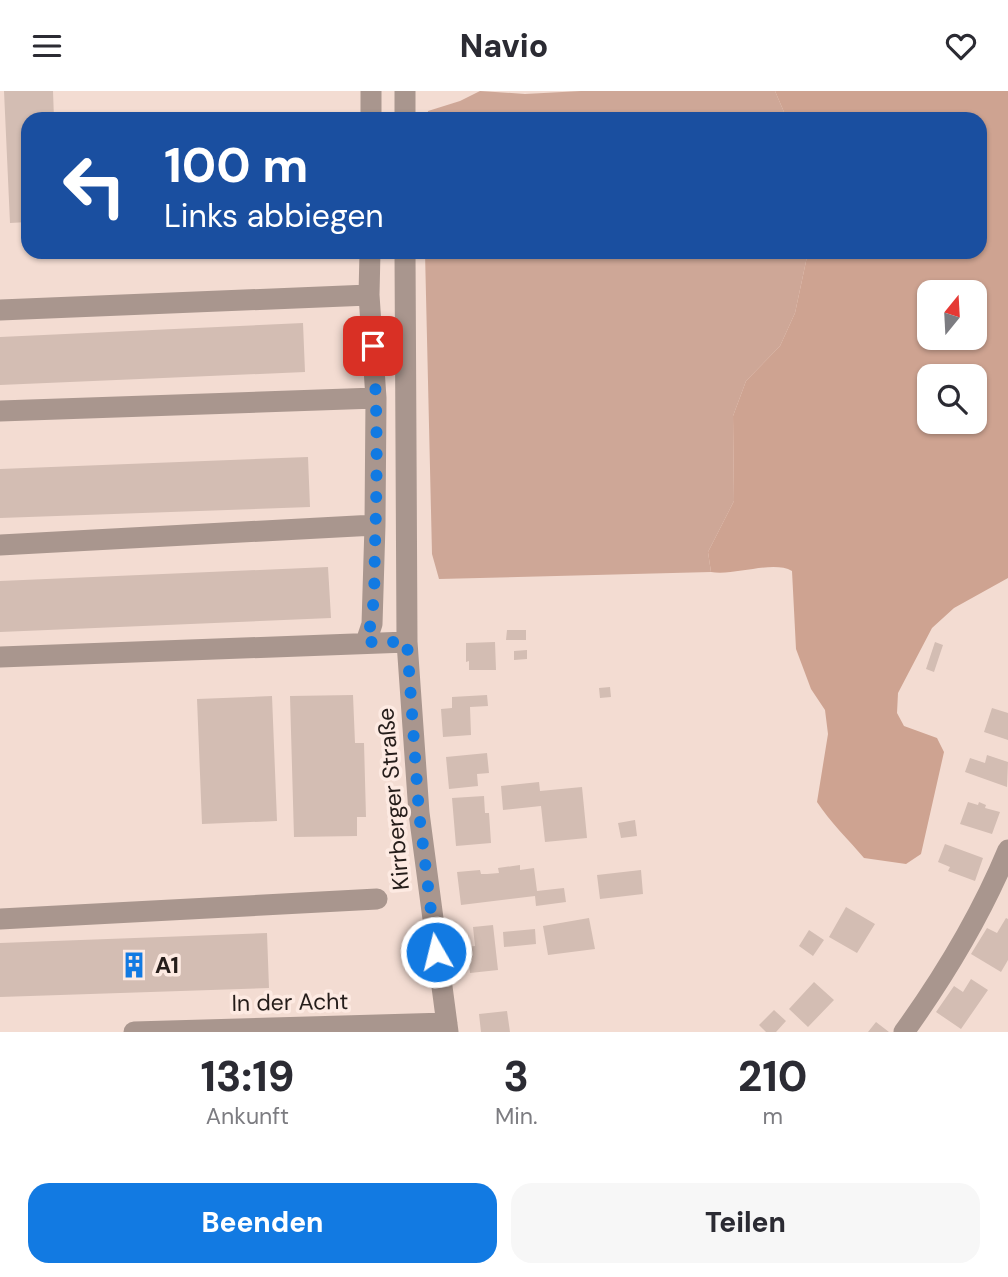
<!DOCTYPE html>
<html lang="de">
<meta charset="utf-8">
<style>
:root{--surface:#fff;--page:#f7f7f7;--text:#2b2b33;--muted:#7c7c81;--accent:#127ae2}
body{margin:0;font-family:"DM Sans",sans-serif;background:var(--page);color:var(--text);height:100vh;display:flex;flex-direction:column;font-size:26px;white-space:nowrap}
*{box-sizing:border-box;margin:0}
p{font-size:23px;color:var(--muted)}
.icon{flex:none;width:38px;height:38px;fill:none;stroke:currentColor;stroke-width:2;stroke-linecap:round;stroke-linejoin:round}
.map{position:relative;height:941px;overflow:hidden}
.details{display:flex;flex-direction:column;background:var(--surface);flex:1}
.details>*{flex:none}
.top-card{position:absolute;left:21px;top:21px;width:966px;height:147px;border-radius:21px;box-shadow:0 2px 5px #0004;background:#1a4fa0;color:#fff;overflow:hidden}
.needle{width:46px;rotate:18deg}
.buttons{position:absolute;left:917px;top:189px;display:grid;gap:14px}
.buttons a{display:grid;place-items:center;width:70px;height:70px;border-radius:14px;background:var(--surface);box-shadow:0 2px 5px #0004;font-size:35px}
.pin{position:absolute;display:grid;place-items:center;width:60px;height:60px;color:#fff;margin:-30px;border-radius:14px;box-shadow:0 4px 10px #0006}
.me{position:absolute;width:77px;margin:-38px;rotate:352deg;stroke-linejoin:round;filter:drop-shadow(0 0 5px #0008)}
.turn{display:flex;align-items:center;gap:24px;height:147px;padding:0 28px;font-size:32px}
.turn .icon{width:91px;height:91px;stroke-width:2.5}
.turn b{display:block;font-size:49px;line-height:60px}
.eta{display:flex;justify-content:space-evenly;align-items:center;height:119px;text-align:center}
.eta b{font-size:42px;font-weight:800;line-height:49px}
.button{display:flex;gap:14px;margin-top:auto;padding:14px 28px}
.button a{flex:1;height:80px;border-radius:21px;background:var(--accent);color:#fff;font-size:28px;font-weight:800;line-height:80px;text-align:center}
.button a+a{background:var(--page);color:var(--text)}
header{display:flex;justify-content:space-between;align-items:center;height:91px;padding:0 28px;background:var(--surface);font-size:32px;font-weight:800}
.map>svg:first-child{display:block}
.green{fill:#cea797}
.forest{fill:#cea391;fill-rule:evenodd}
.building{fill:#d3bdb3}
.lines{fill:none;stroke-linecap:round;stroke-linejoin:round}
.minor{stroke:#a9968e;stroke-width:21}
.route{stroke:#127ae2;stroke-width:12;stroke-dasharray:0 21.6}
.labels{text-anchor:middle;stroke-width:7;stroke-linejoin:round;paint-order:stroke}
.street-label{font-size:23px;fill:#251d1a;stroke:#fdeae2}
.poi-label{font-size:23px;font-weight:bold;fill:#251d1a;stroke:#fdeae2;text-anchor:start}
</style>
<header><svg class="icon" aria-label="menu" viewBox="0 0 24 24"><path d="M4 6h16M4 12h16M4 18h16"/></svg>Navio<svg class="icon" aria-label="heart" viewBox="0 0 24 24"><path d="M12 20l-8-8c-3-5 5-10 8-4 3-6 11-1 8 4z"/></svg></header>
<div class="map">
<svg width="1008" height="941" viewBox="0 0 1008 941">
<rect width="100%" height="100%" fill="#f3dcd2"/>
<path class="green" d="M480,0l45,3 56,-3h194l12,28h-360l1,-8 32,-10z
M425,161h383l-13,61 -15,33 -34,35 -13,35 1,85 -26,51 3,20 -272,7 -7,-25z"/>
<path class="forest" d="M775,0h233v487l-54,30 -22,20 -34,65 -1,20 7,13 33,12 7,14 -23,102 -15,10 -42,-6c-16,-19 -34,-36 -47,-56l11,-68 -3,-24 -14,-21 -15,-40 -4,-78c-19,-11 -57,5 -81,1l-3,-20 26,-51 -1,-85 13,-35 34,-35 15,-33 13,-61h172v-133h-193zM929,201h46v46h-46zM929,285h46v46h-46z"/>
<path class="building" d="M4,0h49l1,28h-26v103l-18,1z
M303,232l2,49 -305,13v-48z
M308,366l2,50 -310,11v-49z
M328,476l3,51 -331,14v-51z
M507,539h19v10h-20z
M495,551l1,28h-27v-9l-3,1v-19z
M935,551l8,3 -9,27 -8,-3z
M527,559v9l-13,1v-9z
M610,596l1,10 -11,1 -1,-10z
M353,604l2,48h9l2,74h-9v19l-63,1 -4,-141z
M487,604l1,11 -18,1 1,28 -28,2 -2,-28 11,-1v-11z
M272,605l5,125 -75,3 -5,-125z
M992,617l16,5v27l-24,-8z
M487,662l2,20 -12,1 1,12 -29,3 -3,-32z
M987,664l21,7 -1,25 -42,-15 5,-14 15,5z
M539,691l1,9 42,-4 5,51 -42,4 -4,-36 -38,4 -2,-24z
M484,705l1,17h4l2,30 -35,3 -4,-48z
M968,711l10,3 1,-3 7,3 -1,3 15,4 -8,22 -32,-10z
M635,729l2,16 -16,2 -3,-15z
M945,753l38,14 -8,23 -27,-10 2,-4 -12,-5z
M520,774v5l14,-2 3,23 27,-3 2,14 -30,4 -1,-10 -74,9 -4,-33 23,-2 1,4h6l12,-1 -1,-5z
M641,779l2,24 -43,5 -3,-24z
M846,816l29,17 -18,29 -28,-16z
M589,827l6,31 -47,6 -5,-29z
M1006,827l2,1v41l-7,12 -30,-18 16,-26 10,5z
M493,834l5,45 -28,3 -3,-26 8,-1 -2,-19z
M535,838l1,15 -32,3 -1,-15z
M809,839l15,10 -11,16 -14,-10z
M267,842l2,55 -269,9v-54z
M971,888l17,11 -27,39 -25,-17 18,-26 9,6z
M814,891l20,18 -26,27 -19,-18z
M774,919l12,11 -10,11h-10l-7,-7z
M507,920l3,21h-29l-2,-18z
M876,931l13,10h-21z"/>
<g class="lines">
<path class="minor" d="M371,0v28
M405,28v-28
M405,161l2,390 12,171 29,219
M0,219l369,-15
M0,320l376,-13
M0,454l375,-20
M366,551l6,-18 3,-99 1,-127 -7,-103 1,-43
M0,566l407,-15
M0,828l377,-20
M134,941l313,-9
M904,941c41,-57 77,-117 104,-182"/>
</g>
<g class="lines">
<path class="route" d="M373,255c5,67 4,133 2,200 -1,32 1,65 -9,96h41l12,171 17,139"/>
</g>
<defs>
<g id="building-bare" transform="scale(2.1)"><path d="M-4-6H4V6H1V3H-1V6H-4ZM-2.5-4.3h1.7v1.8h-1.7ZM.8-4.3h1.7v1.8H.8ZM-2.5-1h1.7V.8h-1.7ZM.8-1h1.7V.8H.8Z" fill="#127ae2" stroke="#fdeae2" stroke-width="2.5" paint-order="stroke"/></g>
</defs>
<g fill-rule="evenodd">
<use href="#building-bare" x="134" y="874"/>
</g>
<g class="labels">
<g class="street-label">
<text transform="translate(393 708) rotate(-95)" y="8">Kirrberger Straße</text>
<text transform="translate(290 911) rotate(-1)" y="8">In der Acht</text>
</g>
<g class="poi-label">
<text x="155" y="882">A1</text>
</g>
</g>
</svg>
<div class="buttons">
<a><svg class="needle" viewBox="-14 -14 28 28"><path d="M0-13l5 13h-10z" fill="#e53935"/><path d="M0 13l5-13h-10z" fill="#7c7c81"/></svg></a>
<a><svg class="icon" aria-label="search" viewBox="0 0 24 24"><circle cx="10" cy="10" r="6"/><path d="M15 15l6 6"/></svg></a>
</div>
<div class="pin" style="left:373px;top:255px;background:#d93025"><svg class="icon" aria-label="arrive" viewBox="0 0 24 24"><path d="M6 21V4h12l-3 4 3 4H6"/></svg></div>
<svg class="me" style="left:436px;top:861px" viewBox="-20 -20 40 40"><circle r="17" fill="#127ae2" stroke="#fff" stroke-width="3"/><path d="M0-11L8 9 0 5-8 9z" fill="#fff"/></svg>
<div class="top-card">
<div class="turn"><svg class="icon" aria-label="left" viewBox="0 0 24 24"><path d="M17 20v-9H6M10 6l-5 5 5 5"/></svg><div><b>100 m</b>Links abbiegen</div></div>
</div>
</div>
<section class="details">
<div class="eta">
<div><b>13:19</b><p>Ankunft</p></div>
<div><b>3</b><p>Min.</p></div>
<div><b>210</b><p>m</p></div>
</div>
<div class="button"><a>Beenden</a><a>Teilen</a></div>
</section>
